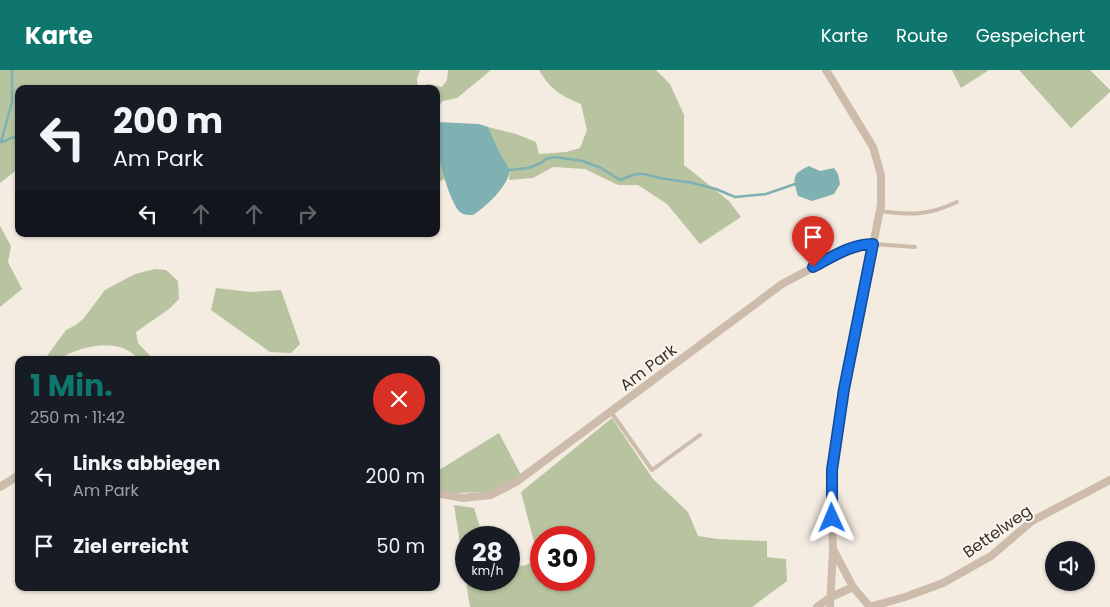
<!DOCTYPE html>
<html lang="de">
<meta charset="utf-8">
<style>
:root{--surface:#171b24;--page:#20242c;--text:#f1f3f6;--muted:#9ea1a6;--accent:#0f766e}
body{margin:0;font-family:Poppins,sans-serif;background:var(--page);color:var(--text);height:100vh;display:flex;flex-direction:column;font-size:19px;white-space:nowrap}
*{box-sizing:border-box;margin:0}
p{font-size:16px;color:var(--muted)}
.icon{flex:none;width:28px;height:28px;fill:none;stroke:currentColor;stroke-width:2;stroke-linecap:round;stroke-linejoin:round}
.map{position:relative;flex:1;overflow:hidden}
.panel{position:absolute;left:15px;top:286px;width:425px;height:235px;display:flex;flex-direction:column;background:var(--surface);border-radius:10px;box-shadow:0 1px 4px #0004}
.panel>*{flex:none}
.banner{position:absolute;left:15px;top:15px;width:425px;height:152px;border-radius:10px;box-shadow:0 1px 4px #0004;background:#171b24;color:var(--text);overflow:hidden}
.tools{position:absolute;left:1045px;top:471px;display:grid;gap:10px}
.tools a{display:grid;place-items:center;width:50px;height:50px;border-radius:50%;background:var(--surface);box-shadow:0 1px 4px #0004;font-size:25px}
.speed{position:absolute;left:455px;top:456px;display:flex;gap:10px;font-size:25px;font-weight:700;text-align:center}
.speed>*{display:grid;place-content:center;width:65px;height:65px;border-radius:50%;background:var(--surface);box-shadow:0 1px 4px #0004;line-height:1}
.speed small{font-size:12px;font-weight:400}
.speed .limit{border:8px solid #d22;background:#fff;color:#111}
.pin{position:absolute;display:grid;place-items:center;width:42px;height:42px;color:#fff;margin:-51px -21px;border-radius:50% 50% 50% 0;rotate:-45deg;box-shadow:0 0 5px #0007}
.pin .icon{rotate:45deg}
.me{position:absolute;width:55px;margin:-28px;rotate:359deg;stroke-linejoin:round;filter:drop-shadow(0 0 4px #0008)}
.turn{display:flex;align-items:center;gap:18px;height:105px;padding:0 15px;font-size:22px}
.turn .icon{width:65px;height:65px;stroke-width:2.5}
.turn b{display:block;font-size:35px;line-height:42px}
.lanes{display:flex;align-items:center;height:48px;padding:0 15px;background:#0003;justify-content:center;gap:25px;direction:ltr}
.lanes .off{opacity:.35}
.round{display:grid;place-items:center;flex:none;width:52px;height:52px;border-radius:26px;background:var(--page)}
.overview{display:flex;align-items:center;justify-content:space-between;height:85px;padding:0 15px}
h1{font-size:30px;font-weight:700;line-height:38px;color:var(--accent)}
ul{padding:0;list-style:none}
li{display:flex;align-items:center;gap:15px;height:70px;padding:0 15px}
li div{flex:1}
li b{display:block;font-size:19px}
li em{font-style:normal}
header{display:flex;align-items:center;gap:30px;box-sizing:border-box;height:70px;padding:0 25px;background:var(--accent);color:#fff}
header strong{font-size:24px}
nav{display:flex;gap:28px;margin-inline-start:auto;font-size:18px}
.map>svg:first-child{display:block}
.green{fill:#b8c4a0;fill-rule:evenodd}
.water{fill:#7fb0b2}
.lines{fill:none;stroke-linecap:round;stroke-linejoin:round}
.stream{stroke:#7fb0b2;stroke-width:2.5}
.service{stroke:#cdbbac;stroke-width:4}
.minor{stroke:#cdbbac;stroke-width:8}
.route-casing{stroke:#114b97;stroke-width:12}
.route{stroke:#1a73e8;stroke-width:9}
.labels{text-anchor:middle;stroke-width:4;stroke-linejoin:round;paint-order:stroke}
.street-label{font-size:16px;fill:#3b302b;stroke:#fbf5ee}
</style>
<header>
<strong>Karte</strong>
<nav><a>Karte</a><a>Route</a><a>Gespeichert</a></nav>
</header>
<div class="map">
<svg width="1110" height="537" viewBox="0 0 1110 537">
<rect width="100%" height="100%" fill="#f4ebe1"/>
<path class="green" d="M0,0h420l-3,9 1,10h-399v79l-19,15z
M448,0h43l-34,28 -14,3 -7,8v-20h-11l-1,-4 5,-1 13,3 5,-7z
M539,0h117l14,14 14,31v50l45,36 12,16 -41,27 -33,-40 -29,-19h-20l-33,-16 -32,-2 -20,11 -24,2 1,-10 -10,-17 -12,-26 28,7 20,8 3,12 27,-2 14,-4 7,-18 -6,-26c-20,-8 -31,-15 -42,-34z
M952,0h37l-28,18z
M1019,0h71l20,20v2l-39,36z
M436,68l9,41 -9,4z
M0,156l11,20 -3,16 14,27 -22,18z
M155,199l11,1 12,11 1,18 -10,10 -33,23 2,11 16,17h-15c-19,-24 -56,-14 -79,-2l-13,-2 19,-26 10,-5 8,-7 21,-28 30,-16z
M216,218l35,4 30,-2 19,54 -9,9 -21,-1 -59,-42z
M612,348l41,61 35,33 10,24 19,3 50,2v16l19,2 1,22 -35,26h-282l-16,-102 20,3 9,29 -17,1v42h43v-17l13,3 17,-5 -18,-69zM541,468h43v42h-43z
M499,363l22,42 -29,17 -37,1 -19,-3v-18z"/>
<path class="water" d="M437,52l42,2 9,3 12,26 10,17c-2,16 -23,36 -37,45 -5,0 -11,0 -14,-4 -12,-14 -27,-72 -22,-89z
M809,96l11,5 14,-3 4,6 2,10 -6,10 -22,7 -14,-5c-5,-17 -7,-22 11,-30z"/>
<g class="lines">
<path class="stream" d="M1,72l11,-40v-32
M2,72l17,-7
M510,100l18,-2 13,-5 5,-4 8,-2 29,4 18,7 19,12 16,-6h8l16,4 33,5 23,6 19,8 31,-3 29,-10"/>
<path class="service" d="M879,141c32,4 48,5 78,-9
M873,174l42,3
M611,342l41,58 48,-35"/>
<path class="minor" d="M826,0l47,77 8,28v30l-37,184 -12,80 -1,34 2,46 20,38 17,20
M0,417l19,-12
M436,423l27,5 28,-3 25,-13 266,-198 62,-33 19,-7h10
M817,537l14,-10 22,-10
M830,537l3,-56
M869,537l36,-10 38,-14 48,-27 41,-35 78,-41"/>
</g>
<g class="lines">
<g class="route-casing">
<path id="route" d="M813,197c19,-10 38,-23 60,-23l-29,145 -12,81v48"/>
</g>
<use href="#route" class="route"/>
</g>
<g class="labels">
<g class="street-label">
<text transform="translate(648 297) rotate(-37)" y="6">Am Park</text>
<text transform="translate(997 461) rotate(-35)" y="6">Bettelweg</text>
</g>
</g>
</svg>
<div class="tools">
<a><svg class="icon" aria-label="sound" viewBox="0 0 24 24"><path d="M4 9h4l5-4v14l-5-4H4zM17 9q2 3 0 6"/></svg></a>
</div>
<div class="speed"><div>28<small>km/h</small></div><div class="limit">30</div></div>
<div class="pin" style="left:813px;top:197px;background:#d93025"><svg class="icon" aria-label="arrive" viewBox="0 0 24 24"><path d="M6 21V4h12l-3 4 3 4H6"/></svg></div>
<svg class="me" style="left:832px;top:448px" viewBox="-20 -20 40 40"><path d="M0-17L14 15 0 8-14 15z" fill="#1a73e8" stroke="#fff" stroke-width="4"/></svg>
<div class="banner">
<div class="turn"><svg class="icon" aria-label="left" viewBox="0 0 24 24"><path d="M17 20v-9H6M10 6l-5 5 5 5"/></svg><div><b>200 m</b>Am Park</div></div>
<div class="lanes"><svg class="icon" aria-label="left" viewBox="0 0 24 24"><path d="M17 20v-9H6M10 6l-5 5 5 5"/></svg><svg class="icon off" aria-label="ahead" viewBox="0 0 24 24"><path d="M12 20V5M6 11l6-6 6 6"/></svg><svg class="icon off" aria-label="ahead" viewBox="0 0 24 24"><path d="M12 20V5M6 11l6-6 6 6"/></svg><svg class="icon off" aria-label="right" viewBox="0 0 24 24"><path d="M7 20v-9h11M14 6l5 5-5 5"/></svg></div>
</div>
<section class="panel">
<div class="overview"><div><h1>1 Min.</h1><p>250 m · 11:42</p></div><a class="round" style="background:#d93025;color:#fff"><svg class="icon" aria-label="close" viewBox="0 0 24 24"><path d="M6 6l12 12M18 6L6 18"/></svg></a></div>
<ul>
<li><svg class="icon" aria-label="left" viewBox="0 0 24 24"><path d="M17 20v-9H6M10 6l-5 5 5 5"/></svg><div><b>Links abbiegen</b><p>Am Park</p></div><em>200 m</em></li>
<li><svg class="icon" aria-label="arrive" viewBox="0 0 24 24"><path d="M6 21V4h12l-3 4 3 4H6"/></svg><div><b>Ziel erreicht</b></div><em>50 m</em></li>
</ul>
</section>
</div>
